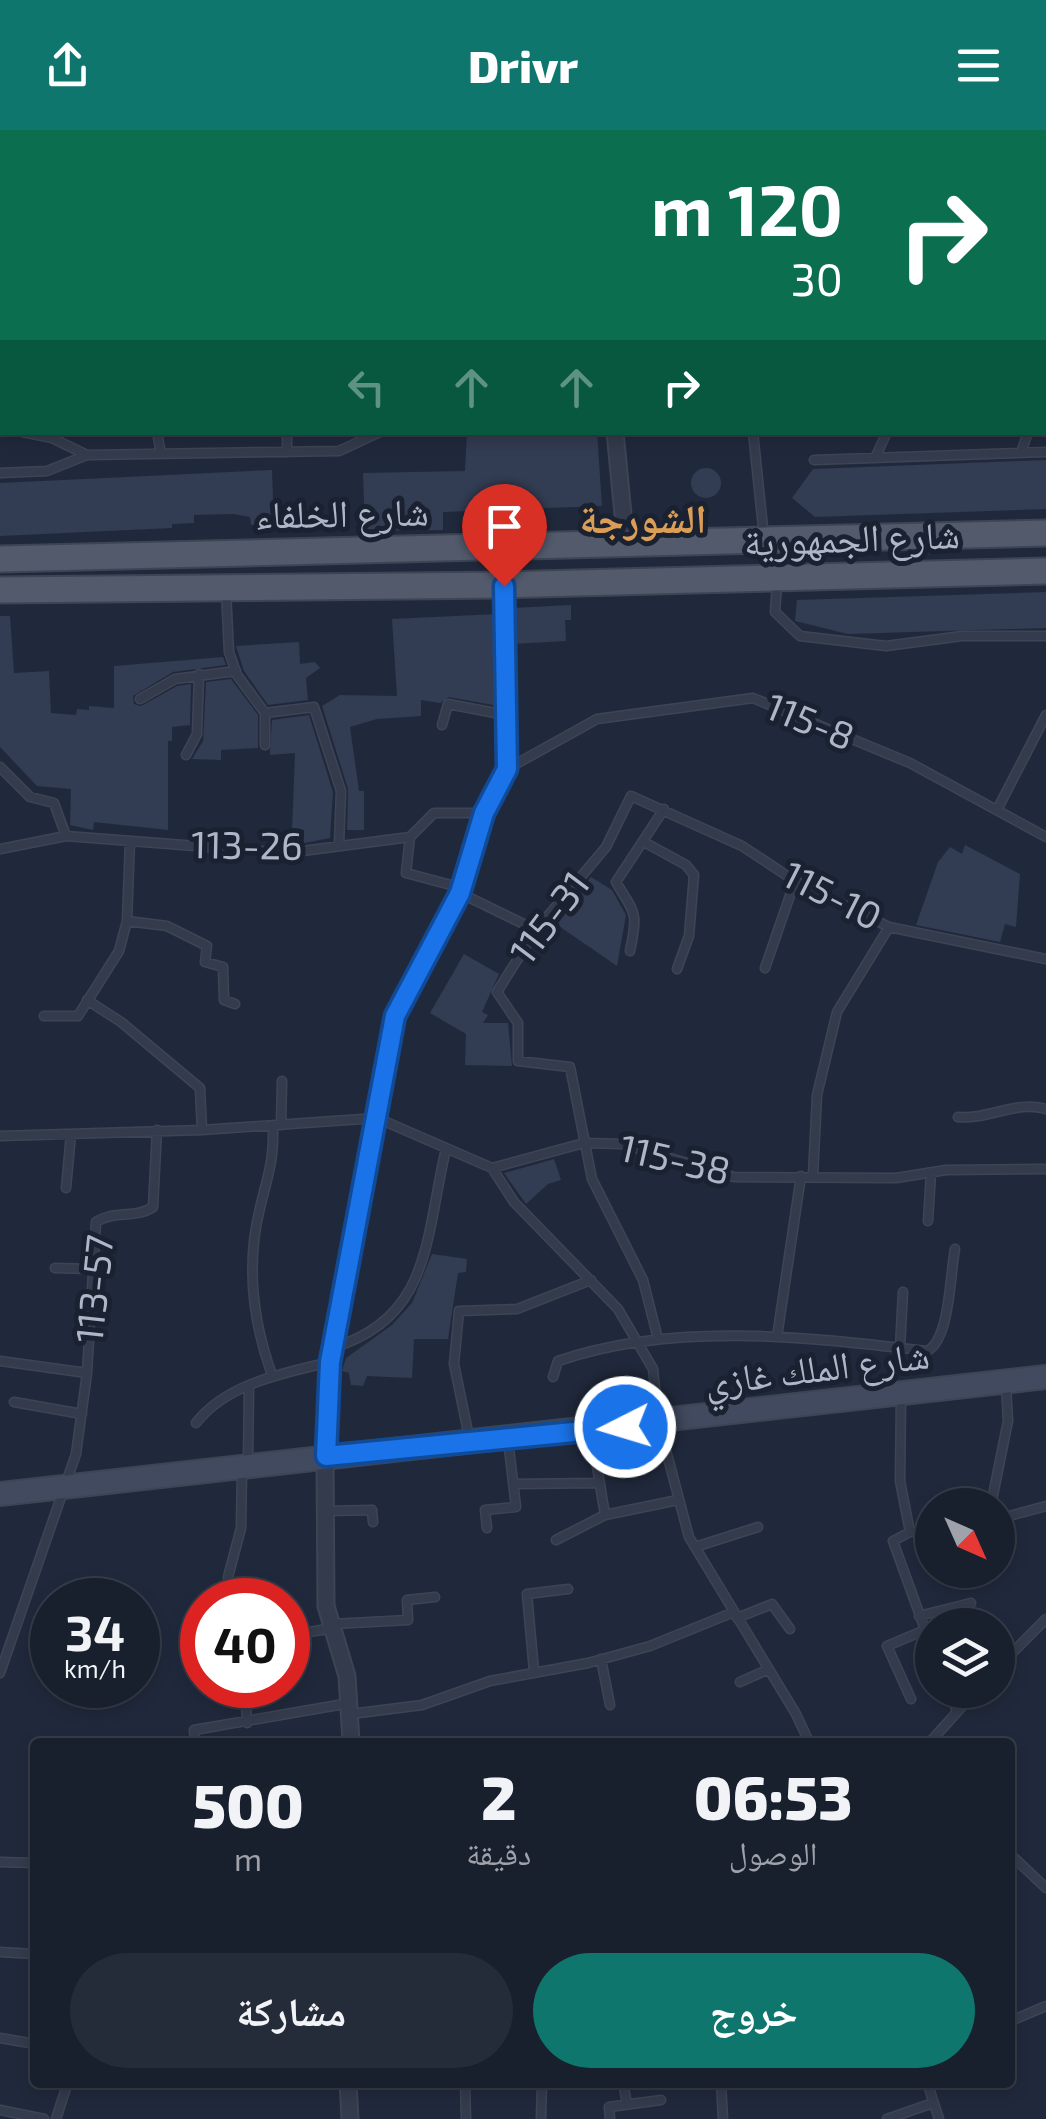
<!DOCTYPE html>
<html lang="ar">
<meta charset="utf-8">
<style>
:root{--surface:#181f2d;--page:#252c39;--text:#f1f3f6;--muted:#9fa2aa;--line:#363d49;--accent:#0f766e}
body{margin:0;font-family:"Exo 2","Noto Naskh Arabic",sans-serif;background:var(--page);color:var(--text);direction:rtl;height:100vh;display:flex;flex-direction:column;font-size:38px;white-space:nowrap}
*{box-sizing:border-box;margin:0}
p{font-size:32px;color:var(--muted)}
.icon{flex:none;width:55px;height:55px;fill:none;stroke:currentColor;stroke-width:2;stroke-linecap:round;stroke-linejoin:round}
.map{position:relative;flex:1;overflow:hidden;direction:ltr}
.side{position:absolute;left:30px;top:1608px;width:985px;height:350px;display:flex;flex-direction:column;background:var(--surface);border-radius:10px;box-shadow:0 5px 15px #0003,0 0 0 2px var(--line);direction:rtl}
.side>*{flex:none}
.banner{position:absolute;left:0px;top:0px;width:1048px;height:305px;box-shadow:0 5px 15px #0003,0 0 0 2px var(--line);direction:rtl;background:#0b6e4f;color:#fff;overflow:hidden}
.needle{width:65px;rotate:135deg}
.controls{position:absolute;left:915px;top:1358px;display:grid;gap:20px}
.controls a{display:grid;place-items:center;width:100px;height:100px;border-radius:50%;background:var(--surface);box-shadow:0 5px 15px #0003,0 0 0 2px var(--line);font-size:50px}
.speed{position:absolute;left:30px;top:1448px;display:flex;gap:20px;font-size:50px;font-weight:700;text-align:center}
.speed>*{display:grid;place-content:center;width:130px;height:130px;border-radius:50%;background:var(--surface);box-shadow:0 5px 15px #0003,0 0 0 2px var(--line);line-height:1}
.speed small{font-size:25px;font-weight:400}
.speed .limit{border:15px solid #d22;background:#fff;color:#111}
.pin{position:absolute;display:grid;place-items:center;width:85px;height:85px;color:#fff;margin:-102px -42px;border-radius:50% 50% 50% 0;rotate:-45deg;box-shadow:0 0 10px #0007}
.pin .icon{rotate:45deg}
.me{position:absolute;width:110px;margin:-55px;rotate:265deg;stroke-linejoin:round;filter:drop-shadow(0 0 8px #0008)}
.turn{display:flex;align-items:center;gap:35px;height:210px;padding:0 40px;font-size:45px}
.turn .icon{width:130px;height:130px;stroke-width:2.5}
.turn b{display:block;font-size:70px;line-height:85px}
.lanes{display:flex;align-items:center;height:95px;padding:0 40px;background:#0003;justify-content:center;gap:50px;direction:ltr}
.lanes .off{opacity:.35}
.eta{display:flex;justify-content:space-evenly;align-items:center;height:170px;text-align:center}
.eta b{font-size:60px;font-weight:800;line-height:70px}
.primary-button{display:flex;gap:20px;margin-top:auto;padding:20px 40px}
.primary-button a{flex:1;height:115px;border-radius:60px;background:var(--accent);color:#fff;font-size:40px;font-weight:800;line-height:115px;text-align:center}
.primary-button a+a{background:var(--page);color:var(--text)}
header{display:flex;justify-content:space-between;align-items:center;height:130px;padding:0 40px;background:var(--accent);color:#fff;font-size:45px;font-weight:800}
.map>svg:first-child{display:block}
.building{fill:#323c52}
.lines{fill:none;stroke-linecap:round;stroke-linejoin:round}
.lane-casing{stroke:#3d4555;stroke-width:11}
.street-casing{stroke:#3d4555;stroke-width:19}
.secondary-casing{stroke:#3d4555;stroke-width:26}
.primary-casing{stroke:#3d4555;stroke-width:29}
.lane{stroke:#343b4c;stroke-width:8}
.street{stroke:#343b4c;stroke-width:15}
.secondary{stroke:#424a5f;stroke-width:22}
.primary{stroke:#525a6c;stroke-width:25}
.route-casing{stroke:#114b97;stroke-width:25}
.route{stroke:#1a73e8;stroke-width:18}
.labels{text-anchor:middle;stroke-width:10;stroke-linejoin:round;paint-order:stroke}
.street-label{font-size:38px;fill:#afb6c8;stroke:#1a2130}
.neighbourhood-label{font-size:40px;font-weight:bold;fill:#db9e57;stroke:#1a2130}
</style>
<header><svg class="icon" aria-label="menu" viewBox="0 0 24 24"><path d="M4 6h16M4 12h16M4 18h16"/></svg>Drivr<svg class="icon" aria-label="share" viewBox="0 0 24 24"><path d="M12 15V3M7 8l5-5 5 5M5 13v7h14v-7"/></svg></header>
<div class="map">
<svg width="1046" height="1989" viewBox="0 0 1046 1989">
<rect width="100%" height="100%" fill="#20293c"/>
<path class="building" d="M467,302h130l5,74 -159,6v18l-78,1 -2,-58 102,-2z
M1046,330v49l-231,8 -23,-19 21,-29z
M691 353a15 15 0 1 1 30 0a15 15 0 1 1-30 0Z
M272,340l2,54 -23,1 -1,-8 -16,-3 -40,1v8l-22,1v4l-172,8v-53z
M1046,462v36l-198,6 -53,-13 2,-21z
M571,475v15h-6l1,21 -54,3v-36z
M497,484l1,92 -49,-9 -9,6 -19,-3v16l-44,3 -27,8 9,64h5v39h-17l1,-41 -26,-83 18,-11 57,1 -5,-77z
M0,486h10l4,57 35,-2 2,42 25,2 1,-6 12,1v-4l25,2v-42l109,-9 3,8 -53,7 -40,24 1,8 7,2 36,-20 14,-2 -1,41 -18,2v14h-4v89l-74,-8 -1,8 -23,-5 1,-36 -34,-3 -37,-39z
M299,512l1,22 15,-2 5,6 -14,10 2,22 -40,5 -24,-34 -8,-25z
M231,549l27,36v33l-37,2v10l-29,-1 11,-18 3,-59z
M309,585l24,77 -3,46 -26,5v-13h-12l3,-77 -25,2v-5l2,-30z
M965,715l55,29 -4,53 -11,-3 -5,18 -84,-17 22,-63 12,-15 12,7z
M591,747l21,13 14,25 -9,51 -64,-44z
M464,824l35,20 -17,38 6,3 -5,8h25l4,43 -47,-1 1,-31 -36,-21z
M554,1029l7,21 -13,4 -22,20 -22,-31z
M432,1124l35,5 -1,13 -8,1 -10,66h-34l-2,39 -45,-2 -4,10 -12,-1 -2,-12 -7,-2 4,-13 46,-33 20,-22z"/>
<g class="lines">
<g class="lane-casing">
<path id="lane" d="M148,0v2
M306,0l3,2
M357,0v2
M721,0v2
M965,0l8,2
M12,2l1,-2
M326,2l2,-2
M1006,2l1,-2
M0,36l2,-7
M0,83l2,1
M0,205l2,-1
M0,231l2,-3
M1045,255l1,-3
M23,302l29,6 35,17
M157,302l4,22
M753,302l11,105
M287,322v-20
M1021,323l7,-21
M875,328l12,-26
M814,330l232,-8
M0,343l47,-2 40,-16 252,-4 41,-19
M777,454l-2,28 25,24 86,10 76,-10h84
M226,462l3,60 8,23 28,38v32
M140,569l35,-20 61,-8
M265,583l49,-6 27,84 -2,53
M442,595l6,-21 58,11
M186,625l11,-21 2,-60
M0,637l30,30 24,6 12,33
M507,639l90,-50 156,-21 157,65 136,74
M998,678l48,-93
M410,707l-4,36 56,15
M644,712l42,23 8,10 -5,61 -12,33
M0,719l66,-13 221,17 123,-16 24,-24h51
M460,763l76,37
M127,791l40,5 40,20 -2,16 18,5 1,33 11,4
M630,821c9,-41 4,-38 -14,-69l48,-73
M765,838l30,-87
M87,870l34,22 79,66 2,42
M44,886h34l41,-65 8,-30 3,-80
M958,987c30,3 59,-17 88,-8
M281,995l1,-44
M0,1006l202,-6 175,-12 115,50 92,-25 38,1 112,33 162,1 50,-8 100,-1
M492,1038l22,34 104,107 35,60 6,55 30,113 107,177 13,28
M813,1046l4,-81 20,-83 52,-85
M66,1058l5,-54
M928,1091l3,-48
M55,1138l38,1
M777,1207l24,-161
M658,1209l-15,-59 -51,-101 -22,-112 -52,-6v-38l-21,-31 39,-62 70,-83 25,-51 111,50 53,35 94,46 157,32
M332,1218c100,-30 93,-111 114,-199
M900,1218l3,-56
M0,1231l87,12
M272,1245c-19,-53 -26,-111 -12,-167 8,-34 14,-46 13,-83
M553,1247l5,-16c116,-40 249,-24 369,-10 23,-11 23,-77 28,-102
M901,1267l-1,84 10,51
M14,1272l68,12
M196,1293c30,-39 87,-50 134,-61
M591,1300l14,85
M469,1307l-15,-73 5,-53 58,-2 74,-29
M325,1326l7,-108 63,-332 65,-123 25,-80 22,-44 -3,-177
M248,1331l1,-75
M242,1339l-1,59 -13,49 1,7 14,5 3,11
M513,1354l87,-1
M991,1375l17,-84 -2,-35
M326,1381l46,-1 1,12
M998,1389l48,-13
M487,1398l-2,-18 31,-3 -8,-67
M932,1400l-22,2 -17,9 39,108
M556,1410l49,-25 73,-15
M695,1417l63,-20
M919,1486l52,-13
M737,1488l35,-14 18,25
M333,1494l75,-4 -1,-20 28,-3
M288,1505l47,-7
M601,1529l9,46
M998,1537l48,-48
M534,1541l-7,-77 41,-5
M192,1542l10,2
M0,1543l76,-219 11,-81 9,-151c17,-12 40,-3 57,-15l4,-77
M740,1552l29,-13
M245,1555l2,38
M949,1560l8,22
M911,1569l-24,-53 38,-16
M351,1584l71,-9 68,-24 98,-18 62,-17 84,-34
M195,1612l-1,-12 156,-27
M930,1612l47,-52
M1010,1724l36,34
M0,1732l35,1
M0,1822l35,2
M1013,1890l33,-14
M0,1908l35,6
M465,1952l1,37
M623,1952l4,22
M721,1952l2,37
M927,1952l12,37
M0,1980l44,9
M56,1989l12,-37
M541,1989l1,-37
M610,1989l-1,-12 52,-7
M887,1989l46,-16"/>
</g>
<g class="street-casing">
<path id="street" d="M588,0v2
M615,302l11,113
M325,1326l1,150 21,70 4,66
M348,1952l2,37"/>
</g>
<g class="secondary-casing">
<path id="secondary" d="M0,1364l1046,-117"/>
</g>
<g class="primary-casing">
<path id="primary" d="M0,429l1046,-26
M0,460l503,-5 543,-14"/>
</g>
<use href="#lane" class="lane"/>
<use href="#street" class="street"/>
<use href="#secondary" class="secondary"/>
<use href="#primary" class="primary"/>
</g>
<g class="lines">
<g class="route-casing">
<path id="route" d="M504,456l3,183 -23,44 -24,80 -65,123 -65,346 -4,94 299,-29"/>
</g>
<use href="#route" class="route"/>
</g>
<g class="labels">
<g class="street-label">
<text transform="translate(342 384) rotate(-1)" y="13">شارع الخلفاء</text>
<text transform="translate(852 409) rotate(-2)" y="13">شارع الجمهورية</text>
<text transform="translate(810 592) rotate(22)" y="13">115-8</text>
<text transform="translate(247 716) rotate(1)" y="13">113-26</text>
<text transform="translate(832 766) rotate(27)" y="13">115-10</text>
<text transform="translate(550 788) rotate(-53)" y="13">115-31</text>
<text transform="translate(675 1030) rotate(13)" y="13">115-38</text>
<text transform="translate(95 1159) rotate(-84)" y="13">113-57</text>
<text transform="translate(817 1239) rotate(-7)" y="13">شارع الملك غازي</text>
</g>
<g class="neighbourhood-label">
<text x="643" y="403">الشورجة</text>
</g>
</g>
</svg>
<div class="controls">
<a><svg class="needle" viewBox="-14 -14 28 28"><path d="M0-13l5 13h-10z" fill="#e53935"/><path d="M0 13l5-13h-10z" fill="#9fa2aa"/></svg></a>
<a><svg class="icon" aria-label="layers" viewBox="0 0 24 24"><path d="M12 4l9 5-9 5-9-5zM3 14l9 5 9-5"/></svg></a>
</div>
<div class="speed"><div>34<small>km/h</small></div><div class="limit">40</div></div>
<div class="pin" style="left:504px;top:456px;background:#d93025"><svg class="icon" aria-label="arrive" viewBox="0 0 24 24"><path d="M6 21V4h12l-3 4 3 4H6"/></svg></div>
<svg class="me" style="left:625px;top:1297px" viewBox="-20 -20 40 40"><circle r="17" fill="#1a73e8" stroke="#fff" stroke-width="3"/><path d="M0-11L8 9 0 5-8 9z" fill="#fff"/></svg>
<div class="banner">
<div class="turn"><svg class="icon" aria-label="right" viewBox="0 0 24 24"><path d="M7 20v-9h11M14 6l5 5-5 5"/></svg><div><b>120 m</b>30</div></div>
<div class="lanes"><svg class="icon off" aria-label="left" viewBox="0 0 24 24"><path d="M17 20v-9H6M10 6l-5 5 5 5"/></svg><svg class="icon off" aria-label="ahead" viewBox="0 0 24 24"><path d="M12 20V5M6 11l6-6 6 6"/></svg><svg class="icon off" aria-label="ahead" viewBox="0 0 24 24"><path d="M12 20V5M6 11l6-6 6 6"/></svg><svg class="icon" aria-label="right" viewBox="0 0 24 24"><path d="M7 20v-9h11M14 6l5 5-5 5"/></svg></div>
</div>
<section class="side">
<div class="eta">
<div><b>06:53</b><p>الوصول</p></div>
<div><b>2</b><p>دقيقة</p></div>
<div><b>500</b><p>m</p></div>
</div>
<div class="primary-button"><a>خروج</a><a>مشاركة</a></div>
</section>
</div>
